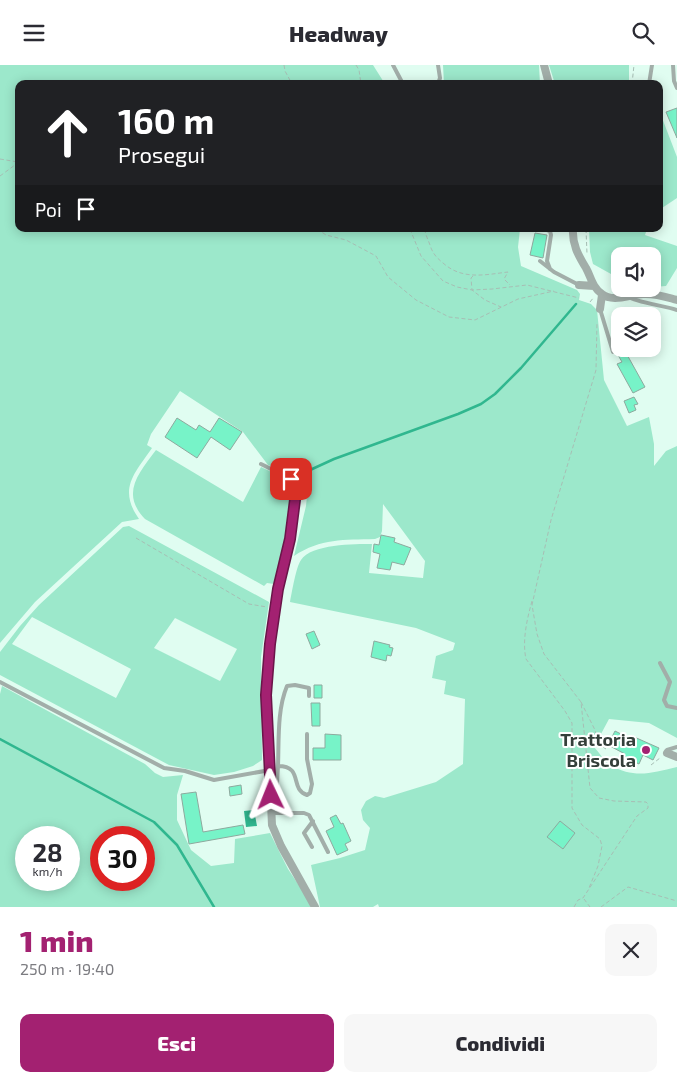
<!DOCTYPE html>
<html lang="it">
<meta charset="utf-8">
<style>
:root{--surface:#fff;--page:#f7f7f7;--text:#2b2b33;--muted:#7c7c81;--accent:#a32171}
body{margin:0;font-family:"Exo 2",sans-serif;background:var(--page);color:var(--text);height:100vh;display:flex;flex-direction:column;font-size:19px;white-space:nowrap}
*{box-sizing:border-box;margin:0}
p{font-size:16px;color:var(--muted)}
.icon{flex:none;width:28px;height:28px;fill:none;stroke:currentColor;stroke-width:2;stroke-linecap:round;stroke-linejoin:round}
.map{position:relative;height:842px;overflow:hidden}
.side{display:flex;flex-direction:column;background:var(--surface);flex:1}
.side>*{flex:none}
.hud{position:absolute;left:15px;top:15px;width:648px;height:152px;border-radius:10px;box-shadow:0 2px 12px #0003;background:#202124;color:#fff;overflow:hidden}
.fabs{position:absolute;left:611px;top:182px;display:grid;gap:10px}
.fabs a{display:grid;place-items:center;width:50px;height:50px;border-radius:10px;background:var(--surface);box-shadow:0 2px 12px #0003;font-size:25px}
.speed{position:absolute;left:15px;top:761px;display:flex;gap:10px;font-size:25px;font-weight:700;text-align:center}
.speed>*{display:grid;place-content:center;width:65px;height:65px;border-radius:50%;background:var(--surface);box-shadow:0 2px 12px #0003;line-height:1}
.speed small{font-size:12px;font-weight:400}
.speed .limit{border:8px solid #d22;background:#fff;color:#111}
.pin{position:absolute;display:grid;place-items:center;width:42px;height:42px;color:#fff;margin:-21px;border-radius:10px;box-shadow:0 2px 8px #0006}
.me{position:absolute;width:55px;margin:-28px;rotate:358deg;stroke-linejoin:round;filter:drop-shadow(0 0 4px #0008)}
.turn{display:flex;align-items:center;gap:18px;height:105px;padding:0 20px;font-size:22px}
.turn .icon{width:65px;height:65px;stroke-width:2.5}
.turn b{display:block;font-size:35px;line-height:42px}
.then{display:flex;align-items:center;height:48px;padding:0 20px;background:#0003;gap:10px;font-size:19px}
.round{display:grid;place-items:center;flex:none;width:52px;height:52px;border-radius:10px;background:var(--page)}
.summary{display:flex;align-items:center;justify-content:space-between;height:85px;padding:0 20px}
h1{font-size:30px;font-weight:800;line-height:38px;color:var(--accent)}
.cta{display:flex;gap:10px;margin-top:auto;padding:10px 20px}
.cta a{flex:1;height:58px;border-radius:10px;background:var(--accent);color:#fff;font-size:20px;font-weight:800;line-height:58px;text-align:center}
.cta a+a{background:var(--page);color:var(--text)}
header{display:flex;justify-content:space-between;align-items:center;height:65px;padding:0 20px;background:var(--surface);font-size:22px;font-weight:800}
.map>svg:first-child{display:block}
.green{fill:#9ce8cb;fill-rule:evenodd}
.water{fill:#30b78f}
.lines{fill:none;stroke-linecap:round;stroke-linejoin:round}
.stream{stroke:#30b78f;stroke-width:2.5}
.building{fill:#77f3c8;stroke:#8ea99e}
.path{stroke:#a7beb4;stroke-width:1;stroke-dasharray:4 2.5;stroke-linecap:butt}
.lane{stroke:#a2aea9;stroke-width:4}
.street{stroke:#a2aea9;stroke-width:8}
.route-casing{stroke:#6a1549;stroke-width:12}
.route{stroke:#a32171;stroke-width:9}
.poi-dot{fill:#a32171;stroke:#fff;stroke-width:2}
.labels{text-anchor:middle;stroke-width:4;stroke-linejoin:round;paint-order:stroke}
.poi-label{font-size:18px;font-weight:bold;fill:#343f3a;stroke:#fff;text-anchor:end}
</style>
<header><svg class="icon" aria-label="menu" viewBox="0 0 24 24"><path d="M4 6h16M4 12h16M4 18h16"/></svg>Headway<svg class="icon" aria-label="search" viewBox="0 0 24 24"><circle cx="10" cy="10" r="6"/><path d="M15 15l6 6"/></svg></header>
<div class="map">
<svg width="677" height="842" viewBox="0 0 677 842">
<rect width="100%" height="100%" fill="#e0fdf1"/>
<path class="green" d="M0,0h373l12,19h-366v145h501l-2,18 3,19 56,24 3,4 -1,6 12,4 6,6 7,70 23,46 22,-9 5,27v22l12,-15 11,-5v292l-28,-15 -40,-4 -15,28c5,5 10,14 16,18 25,14 41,8 67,2v140h-298l-1,-3 -5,3h-53l-9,-42 29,-7 25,-8 5,-22 -7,-8 -2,-10 5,-9 9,-5 9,2 52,-16 27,-18 2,-65 -21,-5 2,-13 -14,-3 4,-22 17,-6 2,-7 -39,-15 -126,-26c2,-10 6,-35 11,-42 10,-16 54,-16 71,-16l-3,29 54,5 2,-17 -42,-57 -1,27 -2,6 -5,2c-31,1 -54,-1 -81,17l12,-50 3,-31 -26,-15 -4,9 -11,-4 -25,-33 -63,-41 -29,43 -4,11 5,3c-18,26 -34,41 -13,71l-17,3 -87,80 -35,41z
M443,0h96l1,19h-96z
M549,0h80v19h-74z
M659,45l18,47v41l-18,12z
M589,164h58l-2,6 32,11v22l-11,18 -13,1 -1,-31h-32v23l-27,-15 -3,-12z
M156,385l87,52 18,-35c5,3 13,5 17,9 25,20 5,79 -1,105l-3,3 -7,-1 -3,3 -119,-67c-25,-26 -6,-46 11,-69z
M129,461l140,76 -8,55 1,103 -9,6 -19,6 -20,3 -45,-10 -169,-90v-23l20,-26 19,-21 84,-78zM32,552l99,52 -15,29 -104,-54zM175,553l62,31 -17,32 -66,-33z
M2,621l143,78 10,9 8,4 20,-2 -6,20v25l14,30 20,16 23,-3 1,-24 35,-6 18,36 20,30 3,8h-311v-213zM26,772h43v43h-43zM101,772h43v43h-43z"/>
<path class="water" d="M254,745l3,16 -11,1 -2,-16z"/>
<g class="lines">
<path class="stream" d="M297,411l37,-17 124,-45 23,-10 14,-10 26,-26 55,-64
M0,674l154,83 23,23 37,62"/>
</g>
<path class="building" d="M677,43v30l-11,-26z
M535,168l12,2 -4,23 -13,-3z
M625,286l20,36 -12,6 -16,-29 5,-2 -4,-7z
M634,332l4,7 -4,1 2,5 -7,3 -5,-12z
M177,353l19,12 3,-5 11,7 9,-14 23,14 -12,18 -19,-13 -14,21 -32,-21z
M381,470l14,3 -1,4 17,6 -7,17 -12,-3 -2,8 -13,-2 3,-14 -7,-2 1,-8 5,1z
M314,566l6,14 -8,4 -6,-15z
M374,576l16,4 -1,2 4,1 -2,8 -4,-1 -1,6 -15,-4z
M314,620h8v13h-8z
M311,638h9v23h-8z
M615,666l16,8 1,-3 27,12 -6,12 -10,-5 -4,9 -16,-8 2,-2 -17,-9z
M325,669l16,1v25h-28v-12h12z
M241,720l1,9 -12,2 -1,-9z
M196,727l7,40 40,-7 2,9 -56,10 -8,-50z
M336,750l5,9 2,-1 8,18 -6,3 3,6 -11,5 -11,-24 8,-4 -4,-9z
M560,756l15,12 -12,16 -16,-12z"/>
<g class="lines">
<path class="path" d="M284,0l1,6 7,13
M356,0l3,5 2,14
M632,19l2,-19
M0,94l18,3
M0,111l19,-14
M317,164l9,6 20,5 30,16 12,21 28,23 33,17 26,3 43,-21 36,-8
M410,164l11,27 22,25 14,6 15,3 20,-1 35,-4 52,13
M425,164c0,6 4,12 6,19 3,7 6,10 12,15 19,17 41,12 65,9l-4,7 6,6
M586,164l1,25
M473,211l-2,2 1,12 13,10 16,7
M590,237l4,-5
M136,473l113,66 18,3
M532,536c-5,18 -10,40 -6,58l39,52 7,12v85l10,17 18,14 2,7 -4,20 -9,22
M581,637l14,28 3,14 8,5
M651,700l9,-7
M584,834l6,8
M574,842l4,-7 5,-2 54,-82 11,-8v-4l-2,-2 -32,-1 -15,-3 -9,-10 -9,-86 -37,-48 -7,-20 -5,-29 19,-85 45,-150 1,-48
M601,842l27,-20 49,14"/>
<path class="lane" d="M393,0l10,19
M438,0l2,13 -2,6
M673,0l1,16 3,7
M649,19l3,-19
M544,164l6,2 1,4 -4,26 3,8
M540,196l14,11 25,13
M629,232c6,5 37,9 48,13
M600,244l13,43
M261,399l30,15 5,13 -6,47 -12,50
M660,598l10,19 -6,18 3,6 10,2
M0,617l164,86 21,3 29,9 56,-10
M667,688v-3l10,-3
M278,701c1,-26 -1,-56 9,-80l8,-1 14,3v8
M274,741l2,-6 2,-34c26,0 11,23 29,29l3,-2 2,-9 -5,-25v-25
M272,748h32l5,2 19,37
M312,782l-8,-14 9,-12"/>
<path class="street" d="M544,0l5,19
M573,164c-1,15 5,26 13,39 5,9 6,19 16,26 11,9 29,0 41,0 12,-1 23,3 34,6
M579,220l15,1
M600,244l2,-14
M278,524l-6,33 -6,73 6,130 9,21 34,61
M667,688l10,4"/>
</g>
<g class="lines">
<g class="route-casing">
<path id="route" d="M271,730l-5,-100 4,-51 8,-55 12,-50 6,-47 -5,-13"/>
</g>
<use href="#route" class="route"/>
</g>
<circle class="poi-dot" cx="646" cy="685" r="5"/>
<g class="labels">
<g class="poi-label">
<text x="636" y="681">Trattoria<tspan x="636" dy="21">Briscola</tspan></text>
</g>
</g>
</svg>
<div class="fabs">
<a><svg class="icon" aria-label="sound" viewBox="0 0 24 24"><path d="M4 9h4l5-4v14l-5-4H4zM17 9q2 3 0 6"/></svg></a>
<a><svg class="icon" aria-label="layers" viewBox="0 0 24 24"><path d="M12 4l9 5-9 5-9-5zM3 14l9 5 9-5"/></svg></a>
</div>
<div class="speed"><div>28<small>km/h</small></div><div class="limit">30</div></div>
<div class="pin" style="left:291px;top:414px;background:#d93025"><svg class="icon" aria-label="arrive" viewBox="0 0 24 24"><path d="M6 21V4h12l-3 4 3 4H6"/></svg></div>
<svg class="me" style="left:271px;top:730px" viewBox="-20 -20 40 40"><path d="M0-17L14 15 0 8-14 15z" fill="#a32171" stroke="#fff" stroke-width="4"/></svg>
<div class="hud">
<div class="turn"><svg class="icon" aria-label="ahead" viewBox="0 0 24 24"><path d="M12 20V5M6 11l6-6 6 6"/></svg><div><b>160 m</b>Prosegui</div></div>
<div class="then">Poi<svg class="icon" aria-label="arrive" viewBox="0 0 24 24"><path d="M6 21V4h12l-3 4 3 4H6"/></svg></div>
</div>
</div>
<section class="side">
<div class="summary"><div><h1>1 min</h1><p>250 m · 19:40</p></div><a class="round"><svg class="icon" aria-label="close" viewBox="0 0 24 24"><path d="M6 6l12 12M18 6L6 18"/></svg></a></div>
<div class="cta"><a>Esci</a><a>Condividi</a></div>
</section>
